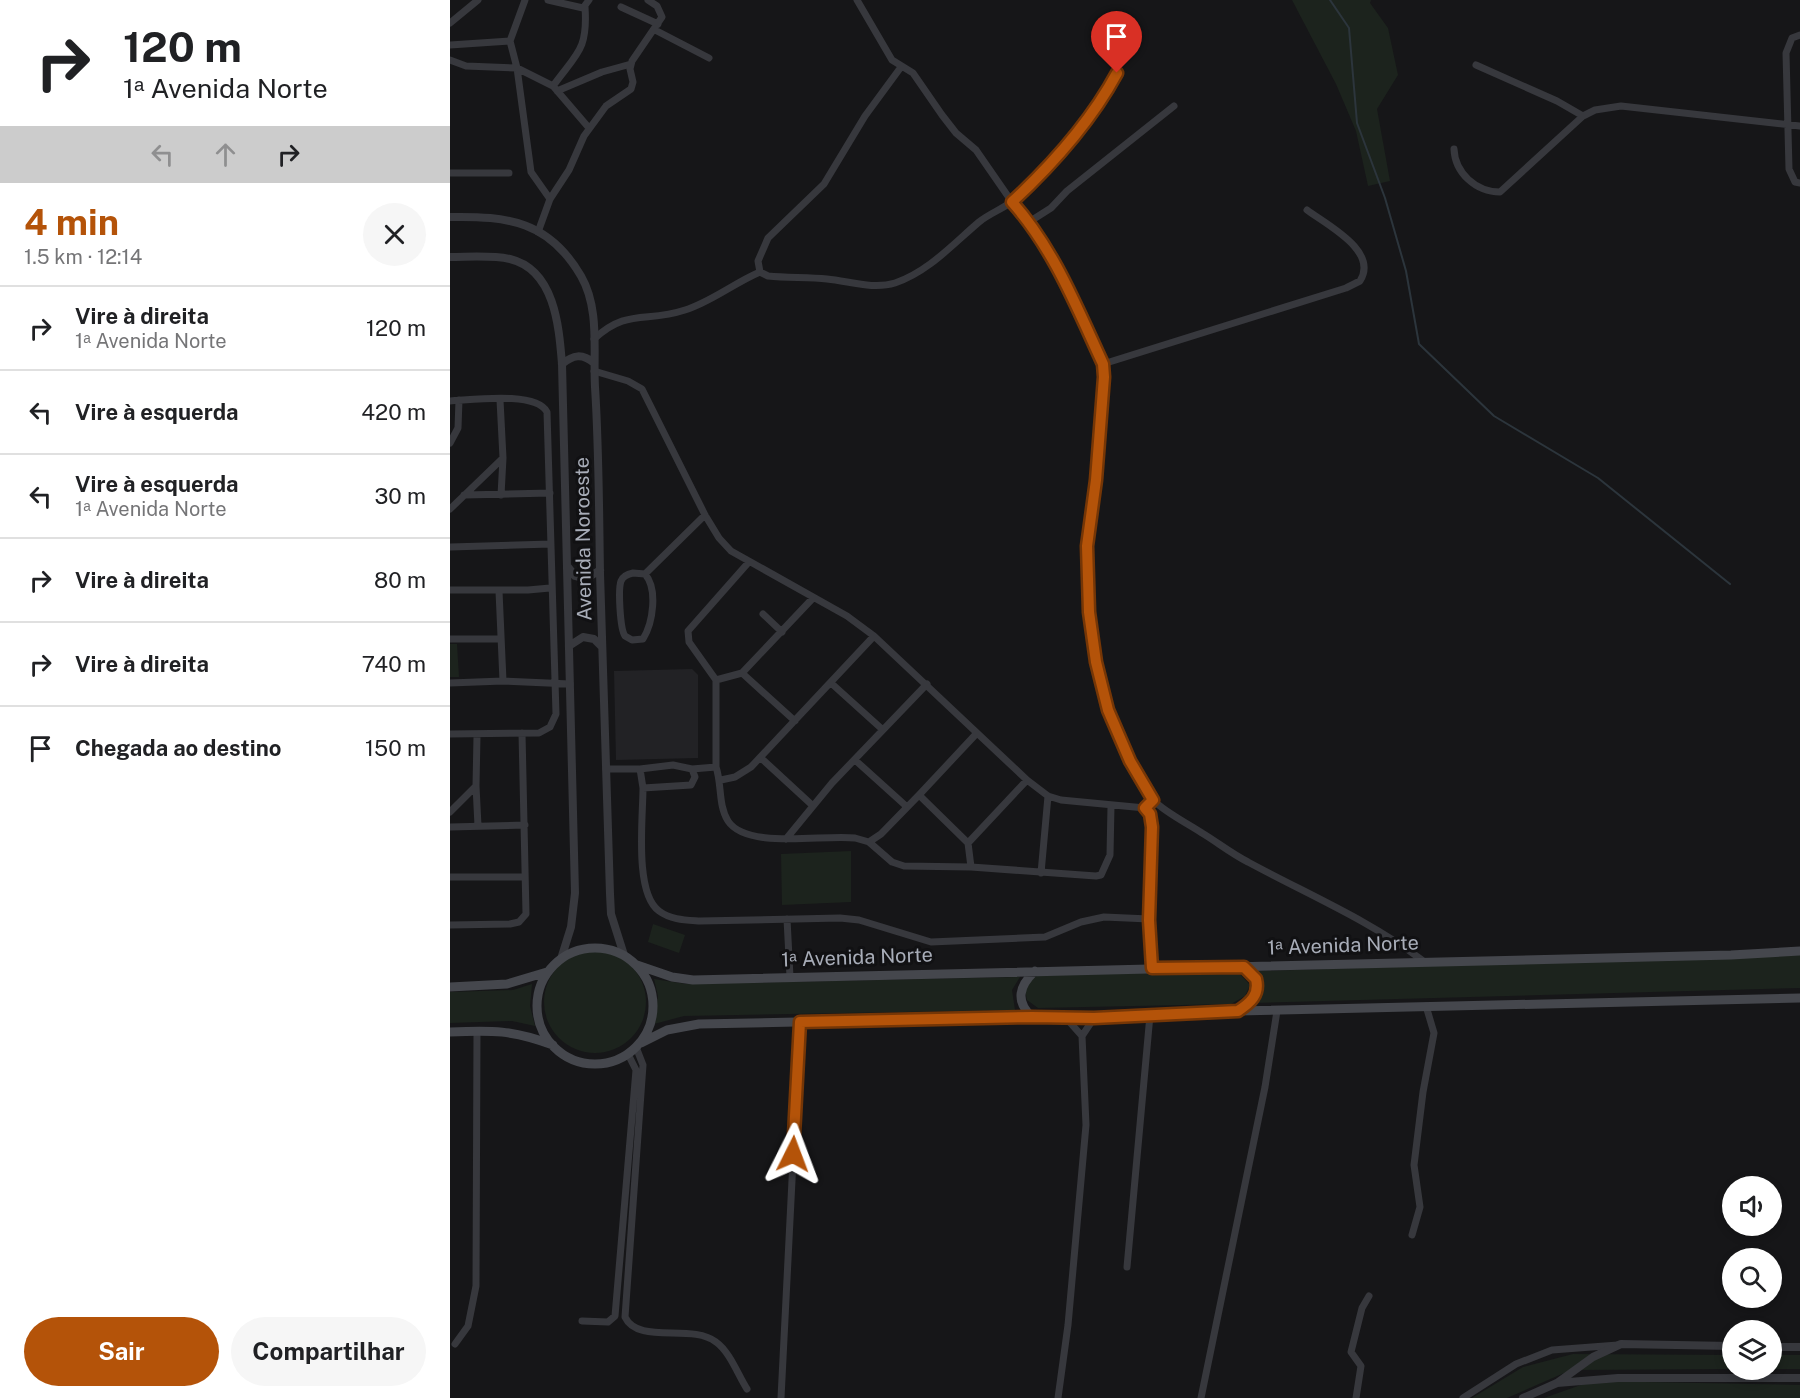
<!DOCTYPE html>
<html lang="pt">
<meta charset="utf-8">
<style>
:root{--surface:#fff;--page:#f6f6f6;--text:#202124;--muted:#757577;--line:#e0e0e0;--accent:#b45309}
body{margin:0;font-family:"Public Sans",sans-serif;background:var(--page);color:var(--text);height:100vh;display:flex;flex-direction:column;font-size:22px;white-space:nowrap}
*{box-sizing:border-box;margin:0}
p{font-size:20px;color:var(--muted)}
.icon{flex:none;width:33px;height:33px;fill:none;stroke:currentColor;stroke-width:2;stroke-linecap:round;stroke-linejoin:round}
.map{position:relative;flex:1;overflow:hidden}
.drawer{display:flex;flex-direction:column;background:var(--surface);width:450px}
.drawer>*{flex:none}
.banner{background:#fff;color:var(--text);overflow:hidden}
.tools{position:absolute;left:1272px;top:1176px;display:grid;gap:12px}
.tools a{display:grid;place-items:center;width:60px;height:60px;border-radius:50%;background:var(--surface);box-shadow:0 3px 9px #0003;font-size:30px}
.pin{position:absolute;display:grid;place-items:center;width:51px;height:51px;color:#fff;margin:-62px -26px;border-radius:50% 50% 50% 0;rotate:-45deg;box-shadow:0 0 6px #0007}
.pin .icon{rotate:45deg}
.me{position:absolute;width:66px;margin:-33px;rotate:3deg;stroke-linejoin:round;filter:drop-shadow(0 0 4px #0008)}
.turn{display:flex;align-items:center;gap:21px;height:126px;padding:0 24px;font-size:27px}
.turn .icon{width:78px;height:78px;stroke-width:2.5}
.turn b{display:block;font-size:42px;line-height:51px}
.lanes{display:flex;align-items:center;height:57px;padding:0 24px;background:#0003;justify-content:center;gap:30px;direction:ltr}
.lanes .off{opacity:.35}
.round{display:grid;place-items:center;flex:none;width:63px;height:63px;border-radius:32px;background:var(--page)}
.head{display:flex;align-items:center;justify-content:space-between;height:102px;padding:0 24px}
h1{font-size:36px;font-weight:700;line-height:45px;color:var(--accent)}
.primary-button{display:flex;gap:12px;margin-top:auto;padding:12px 24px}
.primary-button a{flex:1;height:69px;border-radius:36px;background:var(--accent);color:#fff;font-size:24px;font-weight:700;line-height:69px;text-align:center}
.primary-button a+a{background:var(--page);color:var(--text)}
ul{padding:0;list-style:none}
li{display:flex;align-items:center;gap:18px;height:84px;padding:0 24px;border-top:2px solid var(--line)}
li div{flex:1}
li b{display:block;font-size:22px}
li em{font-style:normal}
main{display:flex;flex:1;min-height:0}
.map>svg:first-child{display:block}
.built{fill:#222225}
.green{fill:#1c231d}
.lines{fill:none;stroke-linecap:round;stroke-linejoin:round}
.stream{stroke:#2c353c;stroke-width:2}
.minor{stroke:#37383d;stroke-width:7}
.tertiary{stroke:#37383d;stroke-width:8}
.secondary{stroke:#45474d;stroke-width:9}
.route-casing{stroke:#753606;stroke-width:15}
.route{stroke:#b45309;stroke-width:10}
.labels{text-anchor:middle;stroke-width:6;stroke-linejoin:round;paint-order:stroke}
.street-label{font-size:20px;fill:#a8adb8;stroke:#111113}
</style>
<main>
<section class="drawer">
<div class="banner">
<div class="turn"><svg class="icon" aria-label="right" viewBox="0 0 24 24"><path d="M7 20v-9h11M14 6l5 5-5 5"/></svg><div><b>120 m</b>1ᵃ Avenida Norte</div></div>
<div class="lanes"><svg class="icon off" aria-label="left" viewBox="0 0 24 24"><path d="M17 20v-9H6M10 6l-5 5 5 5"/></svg><svg class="icon off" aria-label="ahead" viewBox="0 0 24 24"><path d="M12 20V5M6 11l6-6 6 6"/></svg><svg class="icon" aria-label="right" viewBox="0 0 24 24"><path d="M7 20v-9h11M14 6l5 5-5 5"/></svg></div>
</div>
<div class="head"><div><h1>4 min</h1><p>1.5 km · 12:14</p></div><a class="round"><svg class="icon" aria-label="close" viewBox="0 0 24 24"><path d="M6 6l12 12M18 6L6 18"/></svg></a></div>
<ul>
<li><svg class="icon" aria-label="right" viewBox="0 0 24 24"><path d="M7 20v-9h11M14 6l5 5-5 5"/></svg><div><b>Vire à direita</b><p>1ᵃ Avenida Norte</p></div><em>120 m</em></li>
<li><svg class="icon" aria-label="left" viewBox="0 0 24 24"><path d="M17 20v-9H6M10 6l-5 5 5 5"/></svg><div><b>Vire à esquerda</b></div><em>420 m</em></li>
<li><svg class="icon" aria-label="left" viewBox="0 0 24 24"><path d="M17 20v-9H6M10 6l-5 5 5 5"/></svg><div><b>Vire à esquerda</b><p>1ᵃ Avenida Norte</p></div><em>30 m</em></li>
<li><svg class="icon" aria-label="right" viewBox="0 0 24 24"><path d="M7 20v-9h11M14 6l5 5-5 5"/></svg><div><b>Vire à direita</b></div><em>80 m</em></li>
<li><svg class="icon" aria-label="right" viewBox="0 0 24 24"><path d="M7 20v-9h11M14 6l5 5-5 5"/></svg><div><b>Vire à direita</b></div><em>740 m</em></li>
<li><svg class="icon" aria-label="arrive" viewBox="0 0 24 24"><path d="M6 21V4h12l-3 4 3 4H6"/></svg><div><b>Chegada ao destino</b></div><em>150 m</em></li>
</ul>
<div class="primary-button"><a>Sair</a><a>Compartilhar</a></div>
</section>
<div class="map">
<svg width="1350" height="1398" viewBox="0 0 1350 1398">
<rect width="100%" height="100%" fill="#161618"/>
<path class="built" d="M242,669l6,6v83l-82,2 -2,-89z"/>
<path class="green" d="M842,0h79l-1,3 18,25 10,47 -21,34 13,72 -22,5 -12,-55 -20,-47z
M0,644h7l2,33h-9z
M401,851v51l-69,3 -1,-51z
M203,924l32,11 -6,18 -31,-11z
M94 1002a51 51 0 1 1 102 0a51 51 0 1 1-102 0Z
M1350,955v33l-549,15 9,-19 -2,-13z
M786,970l14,15 -5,11 -14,8 -193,4 -11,-8c-3,-13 0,-17 11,-25z
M570,977l-8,13 3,20 -331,6 -30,8 4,-28 -4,-17 32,5z
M82,984l-2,22 5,20 -23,-5 -62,2v-31l63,-2z
M1123,1354l159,1v14l-161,1 -64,28h-35l51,-31z
M1322,1355h28v14h-28z
M1142,1381l208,4v13h-256z"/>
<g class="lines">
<path class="stream" d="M880,0l19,28 8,95 28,75 21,73 13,73 75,72 104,62 132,106"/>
<path class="minor" d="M75,0l-15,41 7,27 14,104 19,27
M98,0l35,8 6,-8
M407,0l35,60 21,13 29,42 14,18 20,17 36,52 17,20 37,62 37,80 1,13c-9,129 -38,248 20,372 6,14 19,40 29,51 13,13 34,23 49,33 15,9 30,21 46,29 59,32 121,58 174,98
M171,7l37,17
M0,23l28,-23
M205,30l54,28
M1350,35l-8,3 -6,15 3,116 6,13 5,1
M0,45l60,-4
M0,60l16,6 51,2 36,18 36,42
M1026,65l81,36 26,15 12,-6 26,-4 179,20
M103,86c24,-33 35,-36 32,-79
M107,91l45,-19 29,-8
M1004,149c1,24 22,43 46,43l83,-76
M0,173h59
M579,222l22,-14 16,-17 107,-85
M88,232l12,-33 19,-29 15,-34 22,-30 25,-17 2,-7 -3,-13 2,-8 30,-44 -5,-11 -9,-6
M310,272l-2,-11 10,-23 56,-54 41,-68 36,-49
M144,339c33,-31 52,-16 91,-29 26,-8 49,-27 75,-38l8,4c20,2 40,1 59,3 22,2 46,11 68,4 33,-11 58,-39 84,-61 11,-9 24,-13 35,-22 41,-35 77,-79 103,-127
M653,364l243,-76 14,-7c19,-30 -33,-56 -53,-71
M144,371l34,10 14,8 63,126 14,23 12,13 116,65 27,20 153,144 21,16 13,4 84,8 5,6 2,13 -3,92 3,49
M0,401c22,-1 86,-10 97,11l9,302 -6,13 -11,6 -89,1
M0,443l8,-15 1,-28
M14,495l86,-2
M51,495l2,-37
M0,509l53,-51 -3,-58
M0,547l101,-3
M298,563l-60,68 1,11 27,38v87c6,17 2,38 12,54 19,29 96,13 127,17l14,4 23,20 12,4 67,1 125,9 5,-1 9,-20 1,-49
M183,573l12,1c13,15 8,49 -2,65l-11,1 -7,-4c-5,-7 -7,-47 -4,-55 2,-5 7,-7 12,-8z
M195,574l60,-59
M0,590h78l22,-2
M49,591l4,90
M313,614l19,18
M0,639h51
M292,673l53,48
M266,680l26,-7 71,-75
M0,683l53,-2 67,3
M381,683l52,47
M311,758l51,47
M405,760l51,46
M223,765l19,4 3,8 -4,8 -48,3 -3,-19z
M156,769h34
M242,769l24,-2
M271,780l14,-3 16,-10 123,-131
M26,786l2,40
M193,788c0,29 -9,105 16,123 12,9 27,9 41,10l140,-3 19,2 72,22 114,-5 36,-15 23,-5 45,2
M469,795l49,48
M0,812l26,-26 1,-50
M0,827l75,-2
M336,839l46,-56 95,-99
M419,842l12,-8 38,-39 58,-62
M521,867l-3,-24 59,-63
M591,873l7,-77
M0,877h75
M337,919l3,58
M0,925l60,-1 9,-2 7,-8 -4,-181
M616,1018l16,18
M186,1047l7,18 -18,252c13,28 67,6 91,25 14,10 22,33 31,47
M962,1235l8,-28 -6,-42 9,-73 11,-59 -8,-27
M677,1267l23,-252
M132,1321l26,1 7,-6 21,-246 -8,-16
M5,1344l13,-18 8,-40 1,-255
M331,1398l19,-376
M608,1398l10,-73 18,-200 -4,-89 12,-18
M751,1398l64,-311 12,-76
M906,1398l5,-32 -10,-14 11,-44 7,-12
M1013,1398l53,-34 36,-14 66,-5"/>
<path class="tertiary" d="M0,217c58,-1 99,4 131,59 19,33 12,75 14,111 4,62 4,124 5,186 3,107 6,214 10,321l1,20 13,41
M0,257c19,0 42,-2 60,2 45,11 49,68 52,105l13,529 -4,34 -10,32
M112,364c11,-9 20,-11 32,-1
M118,567l7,9 11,3 14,-9
M119,646l14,-9 11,2 8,8
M1322,1347h28
M1107,1383l61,-5h182
M1073,1398l34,-15 36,-26 28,-13 111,2"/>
<path class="secondary" d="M87 1006a58 58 0 1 1 116 0a58 58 0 1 1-116 0Z
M187,965l35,12 21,3 1038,-25 69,-4
M0,987l57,-3 40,-12
M788,1011l12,-9 7,-14 -4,-14 -9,-7
M582,1017c-17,-16 -13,-31 3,-46
M0,1032c42,-2 63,-2 103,13
M191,1043l26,-13 32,-6 333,-7 62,1 144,-7 562,-13"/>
</g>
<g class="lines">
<g class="route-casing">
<path id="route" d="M343,1154l7,-132 232,-5 62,1 144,-7c12,-8 22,-16 18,-32l-12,-12 -92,1 -3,-48 3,-93 -2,-13 -5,-6 8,-8 -23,-39 -22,-51 -12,-48 -7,-50 -2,-66 9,-66 8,-103 -1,-13c-26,-56 -49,-115 -91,-162 41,-38 78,-79 105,-129"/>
</g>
<use href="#route" class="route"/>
</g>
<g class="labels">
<g class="street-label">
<text transform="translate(133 539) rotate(-91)" y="7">Avenida Noroeste</text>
<text transform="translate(893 945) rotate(-2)" y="7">1ᵃ Avenida Norte</text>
<text transform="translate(407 957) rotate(-2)" y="7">1ᵃ Avenida Norte</text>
</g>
</g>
</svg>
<div class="tools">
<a><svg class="icon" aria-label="sound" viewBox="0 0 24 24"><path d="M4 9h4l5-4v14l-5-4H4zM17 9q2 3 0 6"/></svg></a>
<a><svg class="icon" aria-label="search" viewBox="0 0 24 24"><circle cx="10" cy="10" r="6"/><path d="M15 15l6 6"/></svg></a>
<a><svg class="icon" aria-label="layers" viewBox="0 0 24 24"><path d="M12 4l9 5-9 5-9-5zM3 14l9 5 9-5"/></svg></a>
</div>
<div class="pin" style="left:667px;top:73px;background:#d93025"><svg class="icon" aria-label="arrive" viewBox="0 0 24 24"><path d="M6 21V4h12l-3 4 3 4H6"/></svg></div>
<svg class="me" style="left:343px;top:1154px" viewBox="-20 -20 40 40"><path d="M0-17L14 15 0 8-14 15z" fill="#b45309" stroke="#fff" stroke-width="4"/></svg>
</div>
</main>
